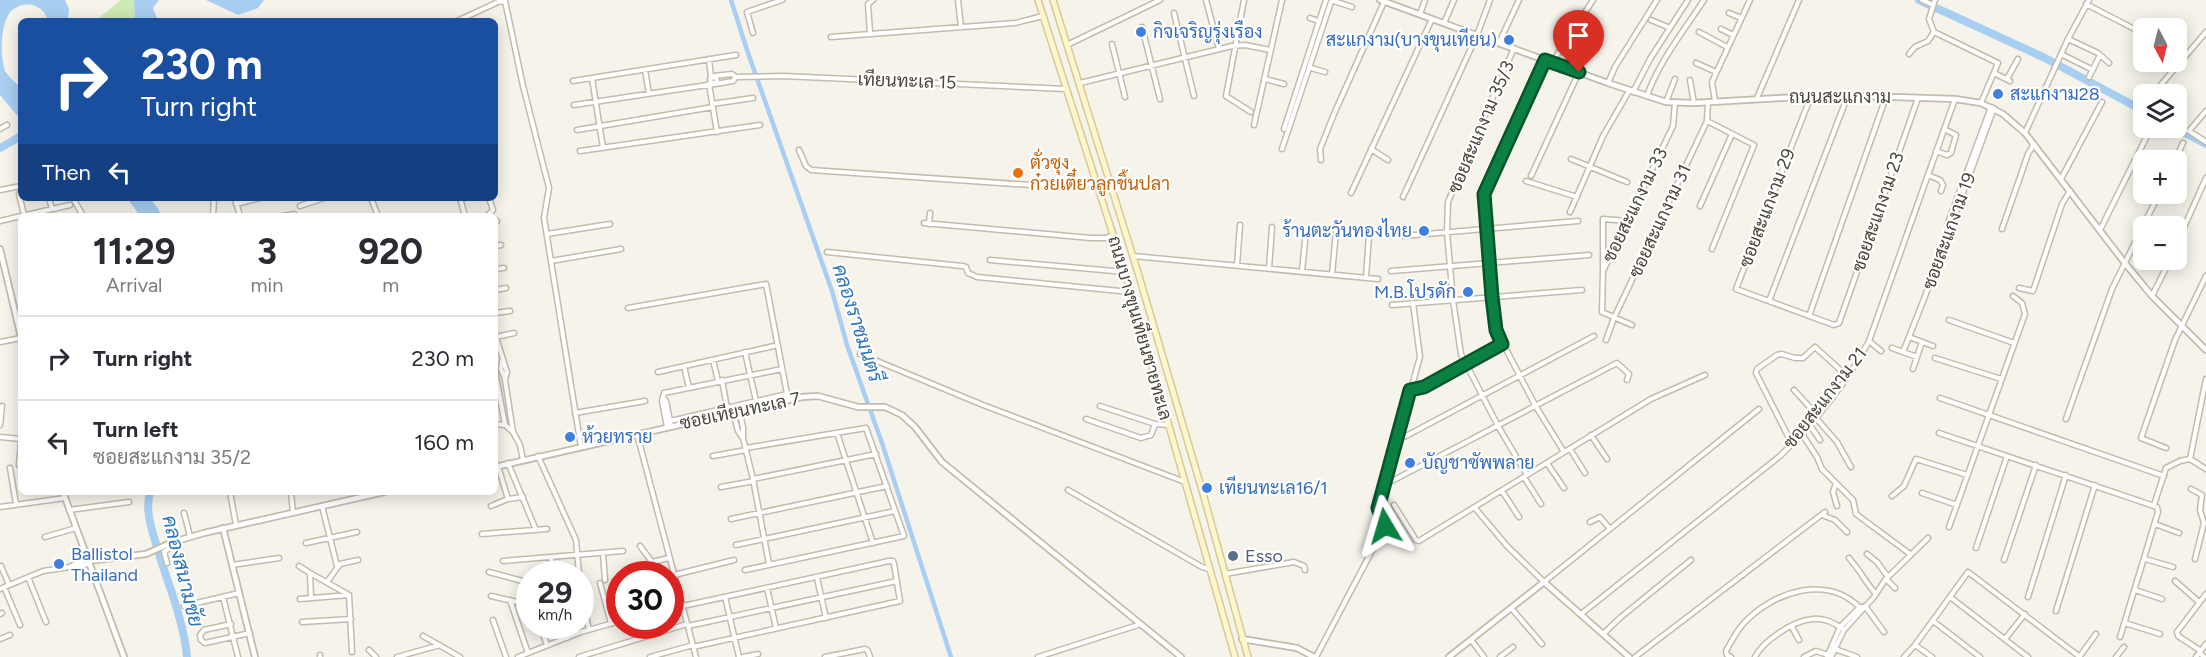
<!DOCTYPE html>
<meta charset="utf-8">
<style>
:root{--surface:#fff;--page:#f2f2f3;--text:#2b2b33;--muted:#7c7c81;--line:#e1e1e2}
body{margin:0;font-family:Figtree,Sarabun,sans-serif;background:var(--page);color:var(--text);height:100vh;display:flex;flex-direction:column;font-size:22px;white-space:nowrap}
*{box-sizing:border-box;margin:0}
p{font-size:20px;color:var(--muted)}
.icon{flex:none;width:33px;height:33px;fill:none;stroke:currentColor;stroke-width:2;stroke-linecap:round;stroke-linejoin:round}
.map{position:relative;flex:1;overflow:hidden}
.drawer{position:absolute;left:18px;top:213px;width:480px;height:282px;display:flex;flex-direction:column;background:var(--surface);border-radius:9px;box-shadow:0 3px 15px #0003}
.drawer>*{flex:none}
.guide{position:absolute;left:18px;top:18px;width:480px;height:183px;border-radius:9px;box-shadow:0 3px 15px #0003;background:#1a4fa0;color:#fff;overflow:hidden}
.needle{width:39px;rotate:173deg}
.tools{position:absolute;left:2133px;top:18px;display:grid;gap:12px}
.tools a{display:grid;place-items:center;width:54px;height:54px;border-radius:9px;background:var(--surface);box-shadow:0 3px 15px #0003;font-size:30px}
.speed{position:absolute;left:516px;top:561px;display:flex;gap:12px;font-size:30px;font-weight:700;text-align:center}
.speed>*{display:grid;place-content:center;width:78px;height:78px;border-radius:50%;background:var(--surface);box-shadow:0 3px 15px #0003;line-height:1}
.speed small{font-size:15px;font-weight:400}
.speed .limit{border:9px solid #d22;background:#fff;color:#111}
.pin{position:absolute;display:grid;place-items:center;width:51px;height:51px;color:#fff;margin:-62px -26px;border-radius:50% 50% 50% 0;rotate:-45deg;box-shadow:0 0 6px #0007}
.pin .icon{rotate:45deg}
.me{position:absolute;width:66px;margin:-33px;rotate:353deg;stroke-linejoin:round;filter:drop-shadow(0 0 4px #0008)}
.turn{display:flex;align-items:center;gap:21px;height:126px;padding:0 24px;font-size:27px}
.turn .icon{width:78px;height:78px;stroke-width:2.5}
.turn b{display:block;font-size:42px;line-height:51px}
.then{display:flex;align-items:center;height:57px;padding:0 24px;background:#0003;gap:12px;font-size:22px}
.eta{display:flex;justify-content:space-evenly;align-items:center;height:102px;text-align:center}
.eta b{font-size:36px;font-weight:700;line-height:42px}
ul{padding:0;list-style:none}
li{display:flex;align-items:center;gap:18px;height:84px;padding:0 24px;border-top:2px solid var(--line)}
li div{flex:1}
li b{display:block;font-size:22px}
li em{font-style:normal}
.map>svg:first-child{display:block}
.green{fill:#ceeab4}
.water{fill:#a8cff2}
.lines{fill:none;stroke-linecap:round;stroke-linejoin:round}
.canal{stroke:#a8cff2;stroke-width:4.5}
.river{stroke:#a8cff2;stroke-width:8}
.minor-casing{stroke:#c2bcad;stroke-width:7}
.tertiary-casing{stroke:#c2bcad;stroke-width:8}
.secondary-casing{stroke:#d6ca9a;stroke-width:8}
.minor{stroke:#fff;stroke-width:4}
.tertiary{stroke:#fff;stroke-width:4.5}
.secondary{stroke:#fff6cc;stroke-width:5}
.route-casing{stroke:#07532c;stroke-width:15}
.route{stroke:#0b8043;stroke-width:10}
.shop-dot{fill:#3f7fe0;stroke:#fff;stroke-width:2}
.food-dot{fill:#e8710a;stroke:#fff;stroke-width:2}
.service-dot{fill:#5c6f8a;stroke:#fff;stroke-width:2}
.labels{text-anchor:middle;stroke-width:4.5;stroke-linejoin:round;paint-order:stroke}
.shop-label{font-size:18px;fill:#366cbe;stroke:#fff;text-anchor:start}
.street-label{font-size:18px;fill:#4a4538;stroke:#fff}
.food-label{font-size:18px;fill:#c56008;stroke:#fff;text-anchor:start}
.service-label{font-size:18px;fill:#4e5e75;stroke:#fff;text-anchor:start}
.water-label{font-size:20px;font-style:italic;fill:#2e76ba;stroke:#fff}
</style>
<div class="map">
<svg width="2206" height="657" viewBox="0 0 2206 657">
<rect width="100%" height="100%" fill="#f6f3eb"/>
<path class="green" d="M121,0h13l1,21h-47l11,-3z"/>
<path class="water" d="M0,0h65l4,9 -1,12h-20c-5,-19 -26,-21 -38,-9 -10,15 -10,43 -5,59 4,6 11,12 16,17v32l-21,-25z
M134,0h25l-6,8 5,13h-23z
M206,0h58l-6,8 -20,7z
M127,198h23l9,12 1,6h-20z"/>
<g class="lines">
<path class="canal" d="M731,0l16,50 85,241 15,54 35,98 69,214"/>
<path class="river" d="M1919,0l126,58 99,53
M2175,128l31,16
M0,148l21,-12
M150,492c-6,21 4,44 10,65 10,32 24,66 27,100"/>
<g class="minor-casing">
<path id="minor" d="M958,0l3,27
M1206,0l13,49
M1244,0l-18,96 25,16
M1922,0l11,5
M1935,0l-6,19 5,13 64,31 -17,40
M1334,1l18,6
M2086,4l58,30
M1174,13l20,83
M1729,13l12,5
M1420,14l5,-14
M1310,18l8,3
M1651,20l19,8
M457,21l41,-19 7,-1 18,85 26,102 -5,30 37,229
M1444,23l10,-23
M1142,27l18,72
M1721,29l12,6
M1699,32l28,15
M753,33l-6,-21 35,-12
M870,33l-2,-29 5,-4
M831,37l184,-14 28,-7
M2068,39l30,14 11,10
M1499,43l20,-43
M1112,44l13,53
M1067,45l93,-45
M1514,48l-66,154 -1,30 6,68 8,54 37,72 29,49
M2176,52l9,4
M1909,54l6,-7 13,-6 6,-9
M2061,54l32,16
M709,59l2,18
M1546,60l-62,134v14l12,122 39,75 29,47
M1552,63l41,-63
M1696,63l20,9
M1311,68l14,4
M645,70l4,24
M1994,73l16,8
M714,76l18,-2 4,3
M2089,77l11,-22
M592,78l11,70
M1265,79l19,5
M2007,79l11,-20
M1690,80l4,23
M573,81l163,-26
M1080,83l152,-37 13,-1 25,5
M1608,83l7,-16 42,-67
M709,84l8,48
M715,84l18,-3 3,-4 47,-1 283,13
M1633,92l17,-33 38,-59
M2153,94l53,-62
M1647,96c11,-33 38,-67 57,-96
M1811,96l-75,193 98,36 5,-2 79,-225
M1757,98l42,-98
M1715,101l-3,-19 38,-82
M1666,102l9,-23
M712,104l41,-6
M574,105l140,-21 3,-3 -2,-5 -5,3 2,5
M2206,111l-17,20 17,11
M1707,121l47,24 -42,104
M1254,125l28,-125
M0,129l7,-4
M1284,129l42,-129
M577,130l136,-23
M2025,133l43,-94 21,-39
M1282,149l49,-147 4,-2
M1371,149l17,11
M799,150l7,16 5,4 249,17h16l20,-5
M580,151l180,-26
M1936,151l11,4 4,-2 5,-18 -12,-6
M1571,159l56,23
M1321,160l-1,-11 14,-35 50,-112
M2175,160l8,-17
M1928,175l12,5 3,5 -2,6
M1531,176l48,-104
M2061,179l41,-77
M1526,181l51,16
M0,190l21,-4
M1351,193l81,-174
M19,194l5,21
M1403,197l74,-162 13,-35
M49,198l3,11
M73,198l10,18
M235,198l5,18
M371,198l7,18
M460,198l5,18
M463,198h2
M236,204l24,-6
M300,206l24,-8
M1700,206l32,-72
M1570,212l33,-76 26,-45
M22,216l48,-11
M213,216l1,-18
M283,216l11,-2 2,2
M487,216l6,-6 -4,-12
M0,221l21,-5
M495,221h2
M924,223l167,15h15l7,-3
M1948,223l43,-116
M929,224l1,-11
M2002,229l26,-75 6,-10
M2100,230l51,-102
M547,234l63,-10
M1403,236l175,-15
M2176,245l30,-67
M495,246l6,-1
M827,252l135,14 4,1 2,6 9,4 153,15
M1133,256l245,23
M990,260l135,12
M551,261l70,-12
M1237,265l3,-40
M1269,268l3,-41
M495,269l9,-1
M1603,270v-51l25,2
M1302,271l4,-40
M1391,271l198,-16
M1332,274l4,-42
M1366,277l3,-42
M2019,288l14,3 29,-87 8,-13
M495,290l11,-2
M2152,296l18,-36
M1769,301l79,-206
M1392,305l190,-15
M628,308l138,-24 22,115
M495,313l15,-2
M1809,316l77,-219
M1949,320l65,23
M1632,325l-30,-13 1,-41 70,-145 2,-23
M495,334l12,38 -2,8 8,52 7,13 3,15
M496,337l18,-4
M1909,337l24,9
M1606,340l8,-22 93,-197 1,-19
M1869,341l12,10
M0,342l21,-4
M1892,348l25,9
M745,352l11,49
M1903,352l21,-53 70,-191
M860,354l123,51 202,77
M1935,358l66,21
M713,360l5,21
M502,361l-1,8 4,10
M684,366l5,22
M1913,369l9,-27
M495,371l10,54
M658,372l116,-26
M722,380l5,28
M1410,390l13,-2 79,-44
M1794,390l23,25
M663,398l3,3 5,25
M1940,398l224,78
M1100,406l55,18 13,1
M739,410l4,17v11l10,41 16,85
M733,412l5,19 4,6
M575,413l70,-12
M1815,417l22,25 14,25
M1086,419l55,19 10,-3 4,-11
M2066,419l46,-130 47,-95
M666,422l121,-28
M495,424l10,1 7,6
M1809,424l11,16
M0,425l2,-19
M667,427l-5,-26 2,-8 118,-24
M837,433l36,110
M1939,433l218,74 1,5 -38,125
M637,434l59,223
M1802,434l15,23 5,12 31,31 3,14 54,40
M1591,435l16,24
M0,437l21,2
M1398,438l8,-2 188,-100
M1792,444l-36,-71 1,-4 20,-14 5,-1 13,4h8l12,-11 32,29
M2166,448l-25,-10 34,-98 31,-64
M1570,449l15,24
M538,456l38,84 3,34
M713,456l33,-6
M2190,459l16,-80
M508,463l28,67
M1547,463l17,25
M19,465l2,-23
M498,466l10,33
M10,468l6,36
M1524,477l17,27
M753,479l123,-25
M1387,482l5,-1 225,-118 12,11 -2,6
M1836,483l-3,9 4,14
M721,487l33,-6
M2191,489l11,6 -2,15 4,13 -9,36
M1068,490l134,77 7,2
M1502,491l17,26
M230,492l6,33
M291,492l2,21
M1922,493l35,12
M1892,496l12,-10 12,-27 51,16
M1394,505l22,35 3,1 232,-142 54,-24
M2154,505l12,-37 14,-7 10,-2 16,10
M322,506l15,60
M491,506l17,-7 15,-2
M0,507l65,-9
M1475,508l32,38 37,36 215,-173
M69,510l60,-8
M184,513l6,23
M1822,515l13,5 12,12
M731,519l156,-33
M1590,522l10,-5 10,12
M2155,524l24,9
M1949,527l76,-213 -3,-11 -9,-7
M482,534l65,-5
M45,537l31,-9
M306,543l51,-11
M736,545l159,-34
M640,546l12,16 4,12
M1976,548l31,-92
M603,553l2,27
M1867,554l10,8 11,15
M551,557l2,17
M1849,558c11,12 16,24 27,36
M2145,559l28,8
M2004,560l32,-95
M503,561l120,-10
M652,562l17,-4
M167,563l-3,-11 17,-12
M232,565l47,-7
M1,566l8,19
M299,566l11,7
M69,567l18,-8
M745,570l159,-34 -38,-108 -120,20
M489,572l41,11
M1225,574l69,-12 10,4 1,4
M674,575l60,-15
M28,577l18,45
M817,578l9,40
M1886,579l9,9
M2175,581l24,21
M327,582l13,-18 18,-4
M600,583l11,40
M4,587l16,38
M767,588l9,40
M0,589l43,-18 46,-7
M2135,590l27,9
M670,591l8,-2
M349,595l3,57
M580,595l9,34
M491,596l39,9
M223,597l15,60
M725,597l14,60
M1950,597l78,60
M2028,597l38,-122
M311,598l-1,-25 39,22
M300,599l49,-4
M510,600l18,53
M184,606l55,-13
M683,606l206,-45h4l1,3 6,37 -207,46
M1865,606l19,26
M670,607l12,-4
M1512,609l30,35
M2056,611l39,-126
M0,614l2,-1
M1581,614l199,-158c34,-33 67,-73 89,-115l86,-242
M580,618l7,1
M493,620l13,37
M1933,621l47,36
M302,622l49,-3
M2125,623l35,11
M231,624l-27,6 -4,5 1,5 4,3 45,-10
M540,626l7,19
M563,626l4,12
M688,626l209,-45
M1792,627l7,13
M1603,634l18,-17 70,-57
M423,636l37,21
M0,639l10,-4
M2005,639l20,-25
M1471,640l13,17
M1915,645l17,12
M1835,649l22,8
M369,650l7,7
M2201,651l-23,-15 -1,-4 29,-38
M2200,653l4,4
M320,655v2
M2080,656l16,-22
M397,657l43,-12
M518,657l63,-25 39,-11
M579,657l108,-33
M650,657l43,-12
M743,657l15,-3
M825,657l40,-8 3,2 2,6
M1038,657l103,-33
M1316,657l69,-131 -7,-18 42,-151 -7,-54
M1500,657l13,-10
M1635,657l190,-145
M1731,657l-4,-2 -1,-4c5,-9 10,-19 17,-27 30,-33 86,-51 119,-14
M1755,657c8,-16 39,-37 58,-38 11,-1 22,4 31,11
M1804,657l12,-6 12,4
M1827,657l13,-30 20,-20h2
M1831,657l13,-27 30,-33 11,-17 43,-42
M1904,657l11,-12 53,-73 112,85
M2116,657l8,-10
M2196,657l10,-13"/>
</g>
<g class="tertiary-casing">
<path id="tertiary" d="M1380,0l228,83 58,19 28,1 138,-8 123,4 26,4 22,11 22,19 99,129 28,34 54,54
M0,249l21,88
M495,467l307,-70 16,-1 40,11h27l17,8 13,12 27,35 239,195
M63,492l61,165
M223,528l32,129
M88,561l58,-7 27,-12 31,-9 180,-41
M1242,639l55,9 17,9
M1449,657l95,-75 85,75"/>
</g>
<g class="secondary-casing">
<path id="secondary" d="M1038,0l87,272 110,385
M1053,0l86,276 65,221 44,160"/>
</g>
<use href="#minor" class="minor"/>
<use href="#tertiary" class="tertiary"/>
<use href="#secondary" class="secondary"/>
</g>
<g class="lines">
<g class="route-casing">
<path id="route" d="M1385,526l-7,-18 32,-118 14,-3 78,-43 -6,-14 -4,-33 -8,-103 61,-134 34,12"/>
</g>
<use href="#route" class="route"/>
</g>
<g class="shop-dot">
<circle cx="1141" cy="32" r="6"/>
<circle cx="1509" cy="40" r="6"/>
<circle cx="1998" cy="94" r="6"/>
<circle cx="1424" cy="231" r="6"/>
<circle cx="1468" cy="292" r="6"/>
<circle cx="570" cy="437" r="6"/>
<circle cx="1410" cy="463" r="6"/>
<circle cx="1207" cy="488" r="6"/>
<circle cx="59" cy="564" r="6"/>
</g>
<circle class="food-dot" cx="1018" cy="173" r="6"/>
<circle class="service-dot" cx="1233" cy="556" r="6"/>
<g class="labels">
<g class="shop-label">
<text x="1153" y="38">กิจเจริญรุ่งเรือง</text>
<text x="1497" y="46" text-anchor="end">สะแกงาม(บางขุนเทียน)</text>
<text x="2010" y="100">สะแกงาม28</text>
<text x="1412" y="237" text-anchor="end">ร้านตะวันทองไทย</text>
<text x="1456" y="298" text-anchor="end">M.B.โปรดัก</text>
<text x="582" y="443">ห้วยทราย</text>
<text x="1422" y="469">บัญชาซัพพลาย</text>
<text x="1219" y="494">เทียนทะเล16/1</text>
<text x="71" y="560">Ballistol<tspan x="71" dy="21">Thailand</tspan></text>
</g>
<g class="street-label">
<text transform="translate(907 81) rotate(2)" y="6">เทียนทะเล 15</text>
<text x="1840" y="103">ถนนสะแกงาม</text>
<text transform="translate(1481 127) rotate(-67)" y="6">ซอยสะแกงาม 35/3</text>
<text transform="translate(1635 205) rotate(-64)" y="6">ซอยสะแกงาม 33</text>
<text transform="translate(1767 208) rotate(-69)" y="6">ซอยสะแกงาม 29</text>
<text transform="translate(1878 212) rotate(-71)" y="6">ซอยสะแกงาม 23</text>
<text transform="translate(1660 221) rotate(-65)" y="6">ซอยสะแกงาม 31</text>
<text transform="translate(1949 231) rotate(-70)" y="6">ซอยสะแกงาม 19</text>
<text transform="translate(1140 328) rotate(74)" y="6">ถนนบางขุนเทียนชายทะเล</text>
<text transform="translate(1825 398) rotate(-52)" y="6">ซอยสะแกงาม 21</text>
<text transform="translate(740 411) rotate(-12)" y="6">ซอยเทียนทะเล 7</text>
</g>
<g class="food-label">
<text x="1030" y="169">ตั่วซุง<tspan x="1030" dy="21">ก๋วยเตี๋ยวลูกชิ้นปลา</tspan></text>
</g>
<g class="service-label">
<text x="1245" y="562">Esso</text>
</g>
<g class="water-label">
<text transform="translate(858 323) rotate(72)" y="7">คลองราชมนตรี</text>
<text transform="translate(183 571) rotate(76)" y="7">คลองสนามชัย</text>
</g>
</g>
</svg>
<div class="tools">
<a><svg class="needle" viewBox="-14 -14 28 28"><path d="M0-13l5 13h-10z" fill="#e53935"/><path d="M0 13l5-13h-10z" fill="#7c7c81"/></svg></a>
<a><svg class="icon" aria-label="layers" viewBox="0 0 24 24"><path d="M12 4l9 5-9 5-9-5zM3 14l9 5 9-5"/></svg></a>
<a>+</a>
<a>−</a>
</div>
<div class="speed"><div>29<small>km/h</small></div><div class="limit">30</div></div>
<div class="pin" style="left:1579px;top:72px;background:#d93025"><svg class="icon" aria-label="arrive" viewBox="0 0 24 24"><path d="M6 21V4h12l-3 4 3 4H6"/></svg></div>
<svg class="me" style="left:1385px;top:526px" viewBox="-20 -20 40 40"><path d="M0-17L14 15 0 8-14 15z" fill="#0b8043" stroke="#fff" stroke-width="4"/></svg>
<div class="guide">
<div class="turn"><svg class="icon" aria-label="right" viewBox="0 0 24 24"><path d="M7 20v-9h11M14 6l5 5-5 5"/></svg><div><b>230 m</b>Turn right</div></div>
<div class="then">Then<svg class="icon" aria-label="left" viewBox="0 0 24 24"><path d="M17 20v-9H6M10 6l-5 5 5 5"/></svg></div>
</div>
<section class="drawer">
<div class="eta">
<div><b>11:29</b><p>Arrival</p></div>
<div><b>3</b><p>min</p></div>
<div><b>920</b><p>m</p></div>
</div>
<ul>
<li><svg class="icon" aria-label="right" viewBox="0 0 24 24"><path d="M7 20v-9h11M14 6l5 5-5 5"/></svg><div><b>Turn right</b></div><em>230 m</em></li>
<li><svg class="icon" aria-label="left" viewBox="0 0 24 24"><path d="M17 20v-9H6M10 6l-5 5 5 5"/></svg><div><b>Turn left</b><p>ซอยสะแกงาม 35/2</p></div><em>160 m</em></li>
</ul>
</section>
</div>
